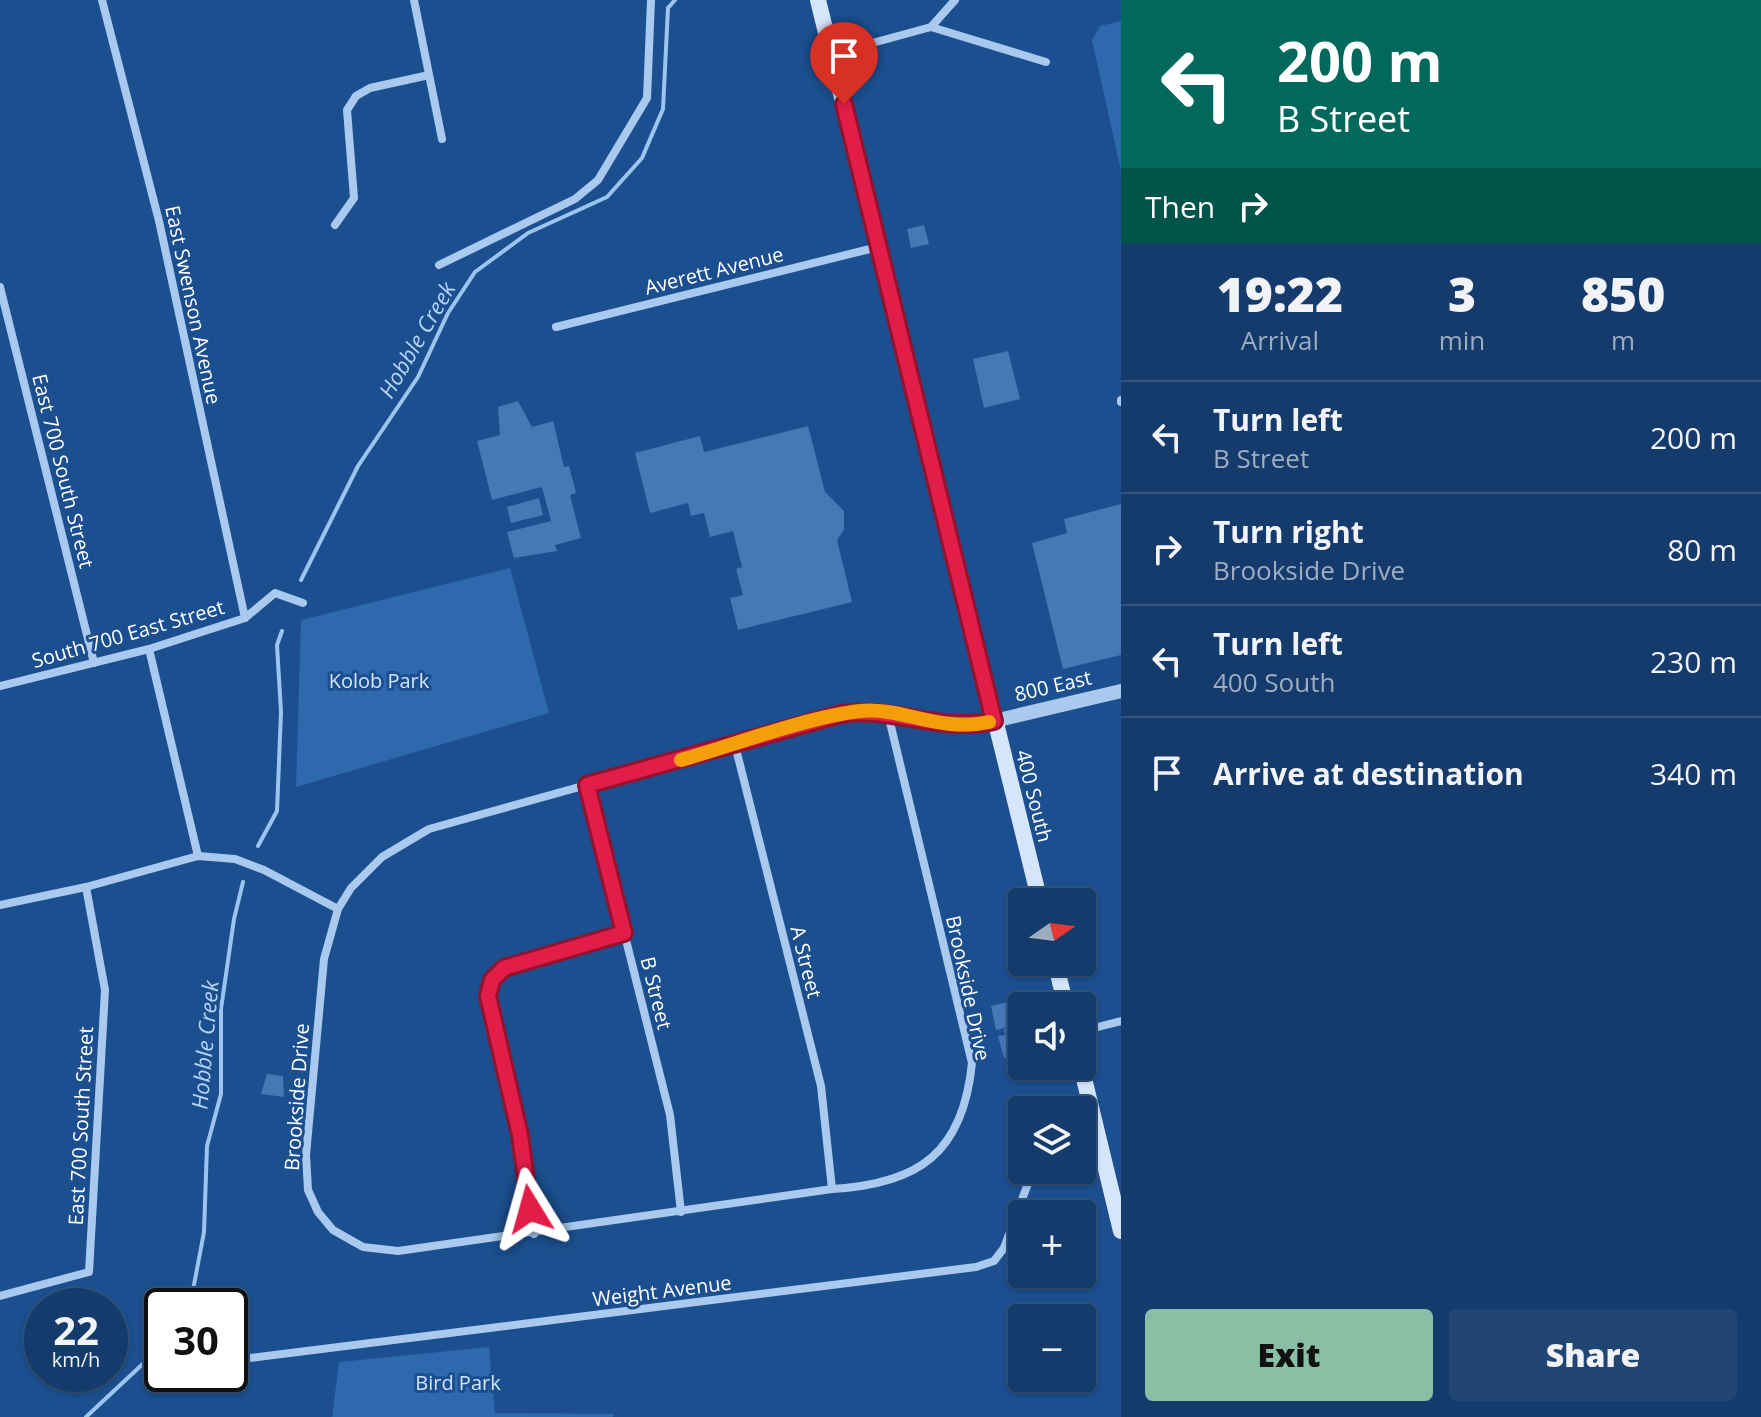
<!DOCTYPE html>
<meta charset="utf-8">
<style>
:root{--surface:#143b6b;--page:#214673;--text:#f1f3f6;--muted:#9dadc1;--line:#33557e;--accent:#8abfa5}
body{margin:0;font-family:"Open Sans",sans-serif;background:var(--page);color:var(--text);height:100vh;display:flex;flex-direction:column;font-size:30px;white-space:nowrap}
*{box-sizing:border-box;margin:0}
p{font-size:26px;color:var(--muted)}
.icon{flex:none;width:44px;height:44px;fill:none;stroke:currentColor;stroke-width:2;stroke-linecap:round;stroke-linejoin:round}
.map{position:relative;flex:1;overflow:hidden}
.panel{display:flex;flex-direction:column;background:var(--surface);width:640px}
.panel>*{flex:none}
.hud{background:#00695c;color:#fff;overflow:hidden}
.needle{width:52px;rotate:76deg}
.controls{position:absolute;left:1008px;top:888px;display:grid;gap:16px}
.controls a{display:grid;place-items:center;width:88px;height:88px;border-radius:8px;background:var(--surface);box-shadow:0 2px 6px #0004,0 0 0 2px var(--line);font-size:40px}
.speed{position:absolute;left:24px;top:1288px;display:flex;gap:16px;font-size:40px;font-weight:700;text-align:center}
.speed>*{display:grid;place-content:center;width:104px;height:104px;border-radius:50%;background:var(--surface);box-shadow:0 2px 6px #0004,0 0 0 2px var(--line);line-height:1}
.speed small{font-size:20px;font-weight:400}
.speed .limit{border:4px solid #111;border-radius:12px;background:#fff;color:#111}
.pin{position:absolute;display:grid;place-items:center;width:68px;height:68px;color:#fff;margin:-82px -34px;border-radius:50% 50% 50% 0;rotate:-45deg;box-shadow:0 0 8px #0007}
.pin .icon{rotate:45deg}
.me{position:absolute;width:88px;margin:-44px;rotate:352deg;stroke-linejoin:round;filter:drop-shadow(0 0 6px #0008)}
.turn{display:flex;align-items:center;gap:28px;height:168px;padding:0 24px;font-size:36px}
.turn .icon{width:104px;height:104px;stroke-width:2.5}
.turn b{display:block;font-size:56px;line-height:68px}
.then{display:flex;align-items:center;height:76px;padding:0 24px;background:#0003;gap:16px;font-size:30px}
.eta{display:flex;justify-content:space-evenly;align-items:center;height:136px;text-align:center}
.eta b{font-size:48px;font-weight:800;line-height:56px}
.button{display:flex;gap:16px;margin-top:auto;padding:16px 24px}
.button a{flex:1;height:92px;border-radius:8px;background:var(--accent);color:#111;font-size:32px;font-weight:800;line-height:92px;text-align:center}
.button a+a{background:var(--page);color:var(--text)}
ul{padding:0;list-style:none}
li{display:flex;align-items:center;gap:24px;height:112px;padding:0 24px;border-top:2px solid var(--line)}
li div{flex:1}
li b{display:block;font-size:30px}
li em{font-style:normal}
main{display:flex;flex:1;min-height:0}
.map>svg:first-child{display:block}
.green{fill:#2e69ad}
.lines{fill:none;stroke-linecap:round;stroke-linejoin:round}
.stream{stroke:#9cc4f0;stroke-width:4}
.building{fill:#4478b7}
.minor{stroke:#a9c9ee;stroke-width:8}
.tertiary{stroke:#a9c9ee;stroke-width:14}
.secondary{stroke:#d6e6fa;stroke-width:16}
.route-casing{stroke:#92132f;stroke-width:20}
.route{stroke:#e11d48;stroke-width:14}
.slow{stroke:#f59e0b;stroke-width:14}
.labels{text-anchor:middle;stroke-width:6;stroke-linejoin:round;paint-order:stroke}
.street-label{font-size:20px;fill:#fff;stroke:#1b4f8f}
.park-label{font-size:20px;fill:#cfe3fa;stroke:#1b4f8f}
.water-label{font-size:22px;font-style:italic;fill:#b5d3f5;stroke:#1b4f8f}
</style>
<main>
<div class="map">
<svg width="1121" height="1417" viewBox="0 0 1121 1417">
<rect width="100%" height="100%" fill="#1b4f8f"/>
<path class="green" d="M1121,21v150l-29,-131 8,-14z
M510,568l39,145 -253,74 5,-167z
M489,1347l6,66 118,1v3h-281l7,-55z"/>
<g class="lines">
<path class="stream" d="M301,580l57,-114 60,-89 30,-64 27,-41 53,-39 79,-36 35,-39 21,-49 5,-101 7,-8
M258,846l19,-35 4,-99 -4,-67 5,-14
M190,1306l14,-74 3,-86 14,-52v-85l13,-90 9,-37
M86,1417l76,-71"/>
</g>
<path class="building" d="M924,225l5,19 -18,4 -4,-19z
M1008,351l12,48 -36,9 -11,-49z
M518,401l14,26 21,-6 11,46 5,-1 7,27 -6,2 11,43 -26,7 2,6 -43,7 -7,-26 44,-11 -9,-34 -50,13 -15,-59 23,-6 -2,-28z
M808,426l17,66 19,19v19l-7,10 15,62 -114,28 -8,-32 13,-3 -7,-26 6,-2 -9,-36 -23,6 -6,-24 -13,3 -3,-13 -38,10 -15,-60 65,-17 4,16z
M539,498l4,17 -32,8 -4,-16z
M1121,504v151l-58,14 -31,-126 35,-10 -3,-14z
M1012,1001l6,24 -22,5 -5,-24z
M1022,1026v11l-4,1 3,16 -17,4 -6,-22 7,-1 -1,-6z
M267,1074l16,2 1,21 -23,-3z"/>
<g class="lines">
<path class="minor" d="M102,0l57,221 86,397
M414,0l28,139
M931,27l115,35
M832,54l99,-27 24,-27
M335,225l19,-27 -7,-88 9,-14 14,-8 59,-13
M439,265l136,-66 23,-19 49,-82 4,-98
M0,287l94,376
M556,327l322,-80
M1121,400v2
M149,649l49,207
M0,686l149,-37 96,-31 30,-25 28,10
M888,714l84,349c-9,90 -53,121 -140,126l-434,62 -35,-4 -30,-17 -15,-18 -10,-22 -2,-35 18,-196 14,-50 13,-21 31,-31 47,-28 412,-115c53,-8 98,19 153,7
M735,745l86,341 11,103
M587,785l83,330 11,97
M0,905l86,-18 112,-31 37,3 29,11 74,39
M1082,1031l39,-10
M534,1234l-14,-99 -32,-139 4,-16 12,-12 120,-35
M0,1296l89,-24 16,-282 -19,-103
M234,1360l742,-93 18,-6 10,-13 29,-78"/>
<path class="tertiary" d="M994,721l127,-30"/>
<path class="secondary" d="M818,0l222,902
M1055,962l11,44
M1081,1066l40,165"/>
</g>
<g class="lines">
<g class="route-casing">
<path id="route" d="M530,1209l-10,-74 -32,-139 4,-16 12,-12 120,-35 -37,-148 254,-71c53,-8 98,19 153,7l-150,-617"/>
</g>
<use href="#route" class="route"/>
<path class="slow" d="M681,760c53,-15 126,-43 179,-49 44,-4 79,22 129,11"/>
</g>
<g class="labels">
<g class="street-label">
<text transform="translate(714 271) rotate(-14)" y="7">Averett Avenue</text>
<text transform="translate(193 305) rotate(78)" y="7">East Swenson Avenue</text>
<text transform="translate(63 471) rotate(76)" y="7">East 700 South Street</text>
<text transform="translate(128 634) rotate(-16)" y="7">South 700 East Street</text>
<text transform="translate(1053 686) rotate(-13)" y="7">800 East</text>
<text transform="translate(1034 796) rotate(76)" y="7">400 South</text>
<text transform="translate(806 962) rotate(76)" y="7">A Street</text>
<text transform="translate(968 988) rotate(78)" y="7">Brookside Drive</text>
<text transform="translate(656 993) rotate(76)" y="7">B Street</text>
<text transform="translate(297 1097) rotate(-86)" y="7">Brookside Drive</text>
<text transform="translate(81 1126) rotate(-87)" y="7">East 700 South Street</text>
<text transform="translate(662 1291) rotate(-7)" y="7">Weight Avenue</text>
</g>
<g class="park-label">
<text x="379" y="688">Kolob Park</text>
<text x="458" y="1390">Bird Park</text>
</g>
<g class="water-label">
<text transform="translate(417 340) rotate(-60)" y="8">Hobble Creek</text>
<text transform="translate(205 1045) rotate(-85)" y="8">Hobble Creek</text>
</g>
</g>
</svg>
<div class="controls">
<a><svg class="needle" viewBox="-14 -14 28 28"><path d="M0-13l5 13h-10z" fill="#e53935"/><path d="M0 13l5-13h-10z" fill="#9dadc1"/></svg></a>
<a><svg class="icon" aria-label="sound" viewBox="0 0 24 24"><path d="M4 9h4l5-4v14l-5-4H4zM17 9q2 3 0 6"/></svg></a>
<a><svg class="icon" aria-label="layers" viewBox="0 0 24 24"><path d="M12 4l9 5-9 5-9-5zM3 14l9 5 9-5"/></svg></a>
<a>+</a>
<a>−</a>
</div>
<div class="speed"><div>22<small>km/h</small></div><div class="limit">30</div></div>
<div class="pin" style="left:844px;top:104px;background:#d93025"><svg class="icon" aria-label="arrive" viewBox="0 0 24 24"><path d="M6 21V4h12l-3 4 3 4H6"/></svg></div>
<svg class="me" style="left:530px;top:1209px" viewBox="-20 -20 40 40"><path d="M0-17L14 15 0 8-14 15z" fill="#e11d48" stroke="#fff" stroke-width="4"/></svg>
</div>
<section class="panel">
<div class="hud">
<div class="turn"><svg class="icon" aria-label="left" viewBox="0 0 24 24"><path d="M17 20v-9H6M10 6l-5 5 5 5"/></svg><div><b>200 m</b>B Street</div></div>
<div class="then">Then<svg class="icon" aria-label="right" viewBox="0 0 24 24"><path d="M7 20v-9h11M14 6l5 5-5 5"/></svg></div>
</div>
<div class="eta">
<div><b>19:22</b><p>Arrival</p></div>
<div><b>3</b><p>min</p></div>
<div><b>850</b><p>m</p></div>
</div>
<ul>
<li><svg class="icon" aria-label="left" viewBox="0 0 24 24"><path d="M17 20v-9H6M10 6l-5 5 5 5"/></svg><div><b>Turn left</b><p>B Street</p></div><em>200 m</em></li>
<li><svg class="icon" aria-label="right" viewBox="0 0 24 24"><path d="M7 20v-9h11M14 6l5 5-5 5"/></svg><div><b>Turn right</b><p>Brookside Drive</p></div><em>80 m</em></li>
<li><svg class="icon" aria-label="left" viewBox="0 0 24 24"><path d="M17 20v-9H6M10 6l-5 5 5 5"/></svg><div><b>Turn left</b><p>400 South</p></div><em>230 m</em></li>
<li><svg class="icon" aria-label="arrive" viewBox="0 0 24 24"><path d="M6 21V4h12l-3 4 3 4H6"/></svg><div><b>Arrive at destination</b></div><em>340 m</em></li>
</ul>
<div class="button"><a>Exit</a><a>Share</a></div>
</section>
</main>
